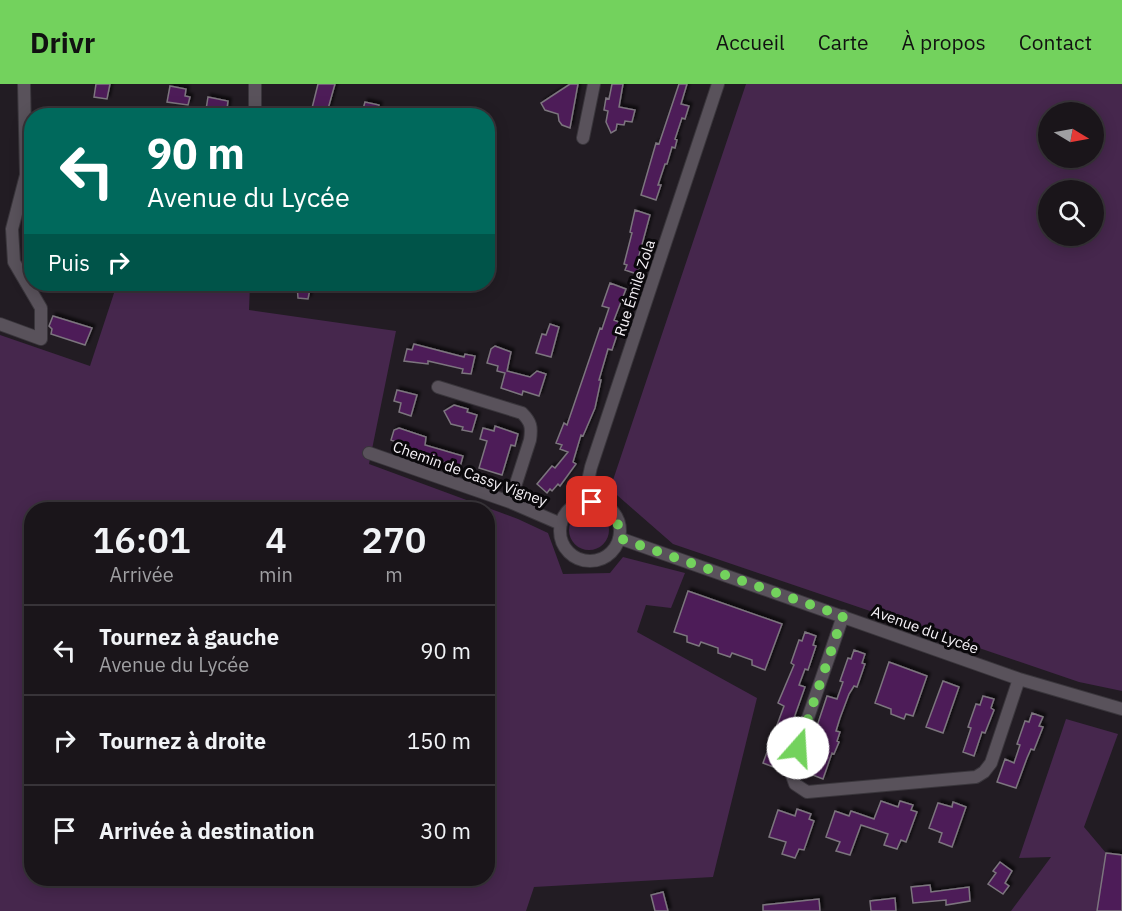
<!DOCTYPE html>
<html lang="fr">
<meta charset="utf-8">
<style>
:root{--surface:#1a151a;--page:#272227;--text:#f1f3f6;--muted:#9f9fa2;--line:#383439;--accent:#73d25d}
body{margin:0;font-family:"IBM Plex Sans",sans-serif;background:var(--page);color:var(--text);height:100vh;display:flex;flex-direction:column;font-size:22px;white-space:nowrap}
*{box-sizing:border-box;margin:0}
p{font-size:20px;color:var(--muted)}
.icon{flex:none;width:33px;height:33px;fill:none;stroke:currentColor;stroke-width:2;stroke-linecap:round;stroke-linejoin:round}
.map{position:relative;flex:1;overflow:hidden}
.panel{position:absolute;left:24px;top:418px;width:471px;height:384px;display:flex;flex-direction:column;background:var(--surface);border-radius:24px;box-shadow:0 3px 15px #0003,0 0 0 2px var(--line)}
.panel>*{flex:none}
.guide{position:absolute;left:24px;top:24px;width:471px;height:183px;border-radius:24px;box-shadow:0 3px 15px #0003,0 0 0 2px var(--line);background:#00695c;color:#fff;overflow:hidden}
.needle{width:39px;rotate:100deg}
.controls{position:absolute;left:1038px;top:18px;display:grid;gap:12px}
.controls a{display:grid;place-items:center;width:66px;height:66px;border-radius:50%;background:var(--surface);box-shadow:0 3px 15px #0003,0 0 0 2px var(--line);font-size:30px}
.pin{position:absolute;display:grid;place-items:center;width:51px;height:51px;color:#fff;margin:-26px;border-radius:12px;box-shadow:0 3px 9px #0006}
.me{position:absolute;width:66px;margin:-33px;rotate:19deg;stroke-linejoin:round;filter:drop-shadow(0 0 4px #0008)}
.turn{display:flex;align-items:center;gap:21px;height:126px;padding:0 24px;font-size:27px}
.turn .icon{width:78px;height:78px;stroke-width:2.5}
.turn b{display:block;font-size:42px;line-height:51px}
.then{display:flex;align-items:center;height:57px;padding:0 24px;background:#0003;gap:12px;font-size:22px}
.eta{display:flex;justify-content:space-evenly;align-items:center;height:102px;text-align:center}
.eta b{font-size:36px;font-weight:600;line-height:42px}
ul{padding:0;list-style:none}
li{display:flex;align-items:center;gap:18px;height:90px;padding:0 24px;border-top:2px solid var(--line)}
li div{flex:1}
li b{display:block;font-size:22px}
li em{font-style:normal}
header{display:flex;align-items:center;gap:36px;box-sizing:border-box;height:84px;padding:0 30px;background:var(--accent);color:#111}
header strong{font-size:28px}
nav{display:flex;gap:33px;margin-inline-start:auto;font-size:21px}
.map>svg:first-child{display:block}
.green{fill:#46274d;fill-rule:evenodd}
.building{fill:#4e1b59;stroke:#7c757e;stroke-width:1.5;filter:url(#shadow)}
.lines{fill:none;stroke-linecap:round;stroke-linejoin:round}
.minor-casing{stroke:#3a363c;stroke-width:14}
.minor{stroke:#59525b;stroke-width:12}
.route{stroke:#73d25d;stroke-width:10;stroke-dasharray:0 18}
.labels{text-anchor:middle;stroke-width:6;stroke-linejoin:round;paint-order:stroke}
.street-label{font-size:15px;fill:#f7f3f8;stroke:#0a080b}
</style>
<header>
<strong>Drivr</strong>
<nav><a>Accueil</a><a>Carte</a><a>À propos</a><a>Contact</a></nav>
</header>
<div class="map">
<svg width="1122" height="827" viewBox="0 0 1122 827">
<defs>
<filter id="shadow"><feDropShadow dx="3" dy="-3" stdDeviation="1.5" flood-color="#0009"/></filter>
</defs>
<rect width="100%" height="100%" fill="#221c23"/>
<path class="green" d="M746,0h376v607l-43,-9 -406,-138 -63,-55zM1094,28v46h-46v-46zM1048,106h46v46h-46z
M117,200h133l-1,26 147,21 -27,133 149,55 30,14 15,41 47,-1 13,-16 62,16 -14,35 -25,-3 -9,27 120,66 -44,179 -179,10 -8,24h-526v-576l90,31zM32,426h456v369h-456z
M569 446a20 20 0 1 1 40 0a20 20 0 1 1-40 0Z
M1066,635l52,15 -34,93 22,26 -9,58h-86l40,-54 -32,1z"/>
<path class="building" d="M96,0h14l-3,15 -13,-2z
M318,0h17l-9,32h-16z
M570,0h8l-8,44 -8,-3 -3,-4 -1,-7 -13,-4 -4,-7z
M612,0h11l-4,23 16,3 -3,12 -7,-1 -1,4 -7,-1 -1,6 -5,3 -5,-11 2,-11 -4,-1 2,-12 3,1z
M679,0h8l-6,20 8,2 -4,13 -3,-1 -7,21 2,1 -2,8 -3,-1 -5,17h-2l-7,21h3l-5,15 -15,-5 15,-52 3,1z
M170,2l16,3 -1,7 5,1 -2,8 -21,-3z
M208,13l20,4 -2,15h-21z
M365,18l14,3 -2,11h-16z
M635,126l15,5 -13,48 3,1 -3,10 -12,-4 2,-5 -3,-1 8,-31 -2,-1z
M610,199l16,6 -12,31 7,3 -9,27 -4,-1 -9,31h2l-6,28 -12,28 -2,-1 -8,27 3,2 -16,22 -2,-2 -6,7 -2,-2 -3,4 -10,-9 15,-18 3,2 13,-16 -8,-3 2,-4 -6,-2 8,-20 3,2 33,-97 2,1 7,-21 -7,-2z
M297,200h14l-3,15 -10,-1z
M53,232l39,12 -7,17 -34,-11 1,-5 -3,-3z
M550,240l9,3 -8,30 -15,-4 6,-19 4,1z
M414,260l50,13 1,-3 10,2 -4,18 -9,-1 1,-4 -35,-8v3l-24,-3 3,-12 5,1z
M495,262l16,6 -4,19 23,6 7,-6 9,3 -7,22 -16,-5 -1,4 -21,-7 4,-15 -8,-2 1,-5 -11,-3 4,-14z
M397,306l20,5 -6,21 -12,-4 2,-9 -7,-2z
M454,321l14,4 -1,3 10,3 -5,17 -10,-2 1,-3 -12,-3 -7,-13z
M495,342l23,8 -3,12 -4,-1 -9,30 -23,-7 8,-27 -7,-2 3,-11 11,3z
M399,344l27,9 -1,8 38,11 -3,11 -55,-16 2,-5 -16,-6 3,-10z
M688,507l94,33 -17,46 -13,-5v-5l-20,-7 -2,4 -12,-4v-5l-17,-6 -2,4 -12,-4v-6l-13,-4z
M805,548l11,4 -3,9 3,1 -8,24 -3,-1 -6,16 6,2 -11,31 5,2 -16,45 -5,-2 -2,5 -13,-5 21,-57 -6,-3 16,-38 -3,-2 8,-23 3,1z
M854,566l11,4 -3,9 3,1 -8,23 -3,-1 -5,8 -9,24 -4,13 4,1 -3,9 2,1 -5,12 -2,-1 -9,26 -13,-5 1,-5 -11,-4 13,-37 3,1 11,-33 10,3 6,-17 -3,-1 8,-23 3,1z
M889,578l38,14 -14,40 -7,-2 -2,5 -13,-5v-5l-16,-6z
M943,597l16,6 -16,46 -17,-6z
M983,612l11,3 -3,9 3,2 -9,23 -3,-1 -8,24 -11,-4 8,-24 -3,-1 8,-23 4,1z
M1032,629l11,4 -4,9 4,1 -9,23 -3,-1 -4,9 -11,30 -19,-6 8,-23 9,4 6,-18 -3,-1 8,-23 4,1z
M881,717l17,6 2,-6 13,4 -2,5 6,2 -11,30 -5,-2 -4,9 -13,-4 4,-11 -27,-9 -11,30 -14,-4 4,-9 -14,-5 9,-26 14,5 2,-5 23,8z
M953,718l13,5 -14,40 -13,-5 3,-9 -13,-5 9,-25 14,4z
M797,725l14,5 -2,5 5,2 -10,29 -5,-1 -4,9 -13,-4 4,-12 -17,-5 9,-27 17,6z
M1106,769l16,2v56h-25z
M1000,778l12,9 -7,12 4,3 -6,8 -15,-10 8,-11 -3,-2z
M930,801l1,7 38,-5 1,14 -24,4v-5l-33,3 -2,-16z
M663,808l5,19h-13l-4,-16z
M895,814l1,13h-25l-1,-10z
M819,815l1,12h-57v-6z"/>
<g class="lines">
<g class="minor-casing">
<path id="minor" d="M255,0v32
M583,54l11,-54
M0,240l41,15v-31l-27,-46 -2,-33 14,-54 -2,-91
M438,303l84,26c9,9 10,14 8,27l-20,62
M369,369l141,49 51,22
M560 447a30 30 0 1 1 60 0a30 30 0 1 1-60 0Z
M583,419l8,-36 127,-383
M619,454l400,141 103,30
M843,532l-53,154 5,14 12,8 169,-15 8,-5 7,-9 28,-84"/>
</g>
<use href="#minor" class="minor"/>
</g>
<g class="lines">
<path class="route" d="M592,418c19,5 28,16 27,36l224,78 -45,132"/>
</g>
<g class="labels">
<g class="street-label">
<text transform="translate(635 204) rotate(-72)" y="5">Rue Émile Zola</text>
<text transform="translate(470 390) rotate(20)" y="5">Chemin de Cassy Vigney</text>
<text transform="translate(925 546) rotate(20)" y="5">Avenue du Lycée</text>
</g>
</g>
</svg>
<div class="controls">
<a><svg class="needle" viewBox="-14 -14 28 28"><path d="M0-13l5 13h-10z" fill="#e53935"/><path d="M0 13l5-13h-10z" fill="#9f9fa2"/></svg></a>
<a><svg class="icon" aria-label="search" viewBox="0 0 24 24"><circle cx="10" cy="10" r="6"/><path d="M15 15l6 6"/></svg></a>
</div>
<div class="pin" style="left:592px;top:418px;background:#d93025"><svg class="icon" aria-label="arrive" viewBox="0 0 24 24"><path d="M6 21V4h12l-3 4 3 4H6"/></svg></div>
<svg class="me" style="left:798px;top:664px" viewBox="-20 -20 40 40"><circle r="19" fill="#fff"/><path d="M0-13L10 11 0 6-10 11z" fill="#73d25d"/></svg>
<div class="guide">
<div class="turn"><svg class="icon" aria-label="left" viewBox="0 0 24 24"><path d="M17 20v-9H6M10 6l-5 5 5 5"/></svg><div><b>90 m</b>Avenue du Lycée</div></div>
<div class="then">Puis<svg class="icon" aria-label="right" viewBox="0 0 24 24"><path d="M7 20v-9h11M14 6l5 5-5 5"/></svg></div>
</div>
<section class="panel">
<div class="eta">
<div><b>16:01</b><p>Arrivée</p></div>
<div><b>4</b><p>min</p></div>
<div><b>270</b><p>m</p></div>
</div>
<ul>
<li><svg class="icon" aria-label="left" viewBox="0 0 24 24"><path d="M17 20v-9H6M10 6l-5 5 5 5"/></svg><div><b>Tournez à gauche</b><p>Avenue du Lycée</p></div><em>90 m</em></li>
<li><svg class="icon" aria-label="right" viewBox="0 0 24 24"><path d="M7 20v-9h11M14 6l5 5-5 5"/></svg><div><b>Tournez à droite</b></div><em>150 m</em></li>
<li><svg class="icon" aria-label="arrive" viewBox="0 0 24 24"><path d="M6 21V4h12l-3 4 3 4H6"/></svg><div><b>Arrivée à destination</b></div><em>30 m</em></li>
</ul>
</section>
</div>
